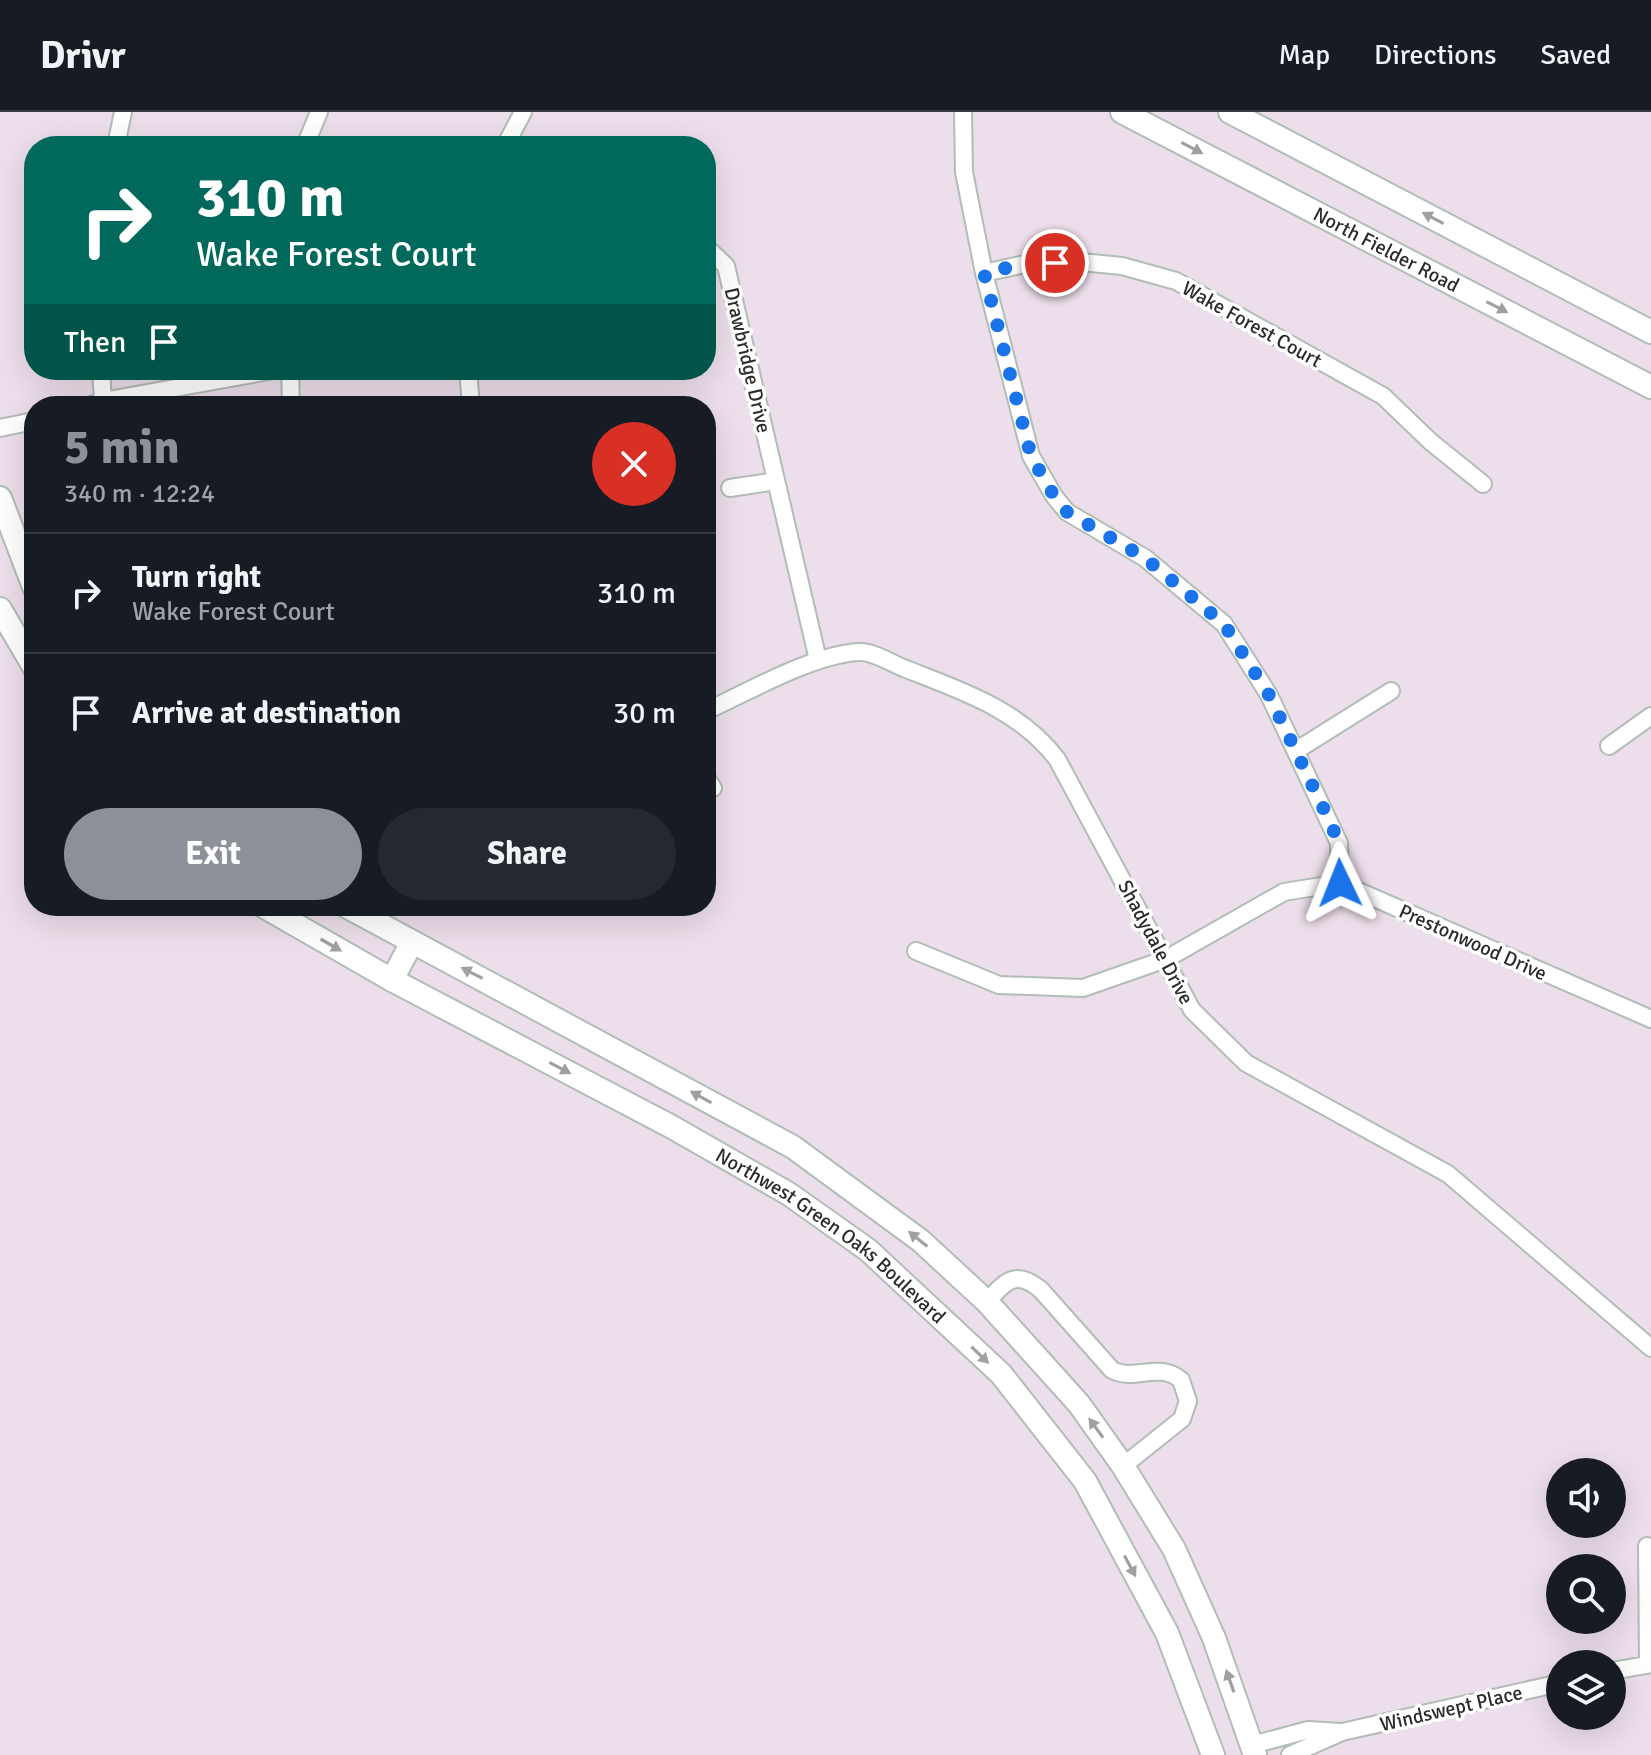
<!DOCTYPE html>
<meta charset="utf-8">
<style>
:root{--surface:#171b24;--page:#242831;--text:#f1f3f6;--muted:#9ea1a6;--line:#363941;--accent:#8c9099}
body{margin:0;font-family:Signika,sans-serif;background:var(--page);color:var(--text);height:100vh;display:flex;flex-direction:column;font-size:30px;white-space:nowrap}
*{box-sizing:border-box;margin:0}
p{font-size:26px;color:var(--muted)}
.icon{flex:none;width:44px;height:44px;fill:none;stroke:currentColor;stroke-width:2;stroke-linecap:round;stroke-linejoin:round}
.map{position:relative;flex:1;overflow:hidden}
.details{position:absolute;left:24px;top:284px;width:692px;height:520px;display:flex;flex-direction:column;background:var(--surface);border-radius:32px;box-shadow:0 8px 32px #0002}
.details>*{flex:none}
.hud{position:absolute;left:24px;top:24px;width:692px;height:244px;border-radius:32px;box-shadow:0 8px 32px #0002;background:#00695c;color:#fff;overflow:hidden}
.fabs{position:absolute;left:1546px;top:1346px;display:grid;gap:16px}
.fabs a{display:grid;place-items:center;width:80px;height:80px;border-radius:50%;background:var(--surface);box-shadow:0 8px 32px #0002;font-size:40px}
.pin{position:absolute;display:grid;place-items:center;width:68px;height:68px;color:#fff;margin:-34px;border:4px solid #fff;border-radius:50%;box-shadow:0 2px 8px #0007}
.me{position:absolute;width:88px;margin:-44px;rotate:358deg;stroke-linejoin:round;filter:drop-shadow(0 0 6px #0008)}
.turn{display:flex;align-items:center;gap:28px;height:168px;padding:0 40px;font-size:36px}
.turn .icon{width:104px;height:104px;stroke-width:2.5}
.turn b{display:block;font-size:56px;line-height:68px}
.then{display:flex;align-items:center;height:76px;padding:0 40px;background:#0003;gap:16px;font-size:30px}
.round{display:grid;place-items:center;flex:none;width:84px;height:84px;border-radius:42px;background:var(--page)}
.overview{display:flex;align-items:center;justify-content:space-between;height:136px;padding:0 40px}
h1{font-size:48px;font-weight:700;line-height:60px;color:var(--accent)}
.action{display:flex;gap:16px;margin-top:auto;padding:16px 40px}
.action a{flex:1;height:92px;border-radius:48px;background:var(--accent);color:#fff;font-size:32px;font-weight:700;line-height:92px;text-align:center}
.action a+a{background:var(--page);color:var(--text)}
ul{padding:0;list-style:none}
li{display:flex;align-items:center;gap:24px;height:120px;padding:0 40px;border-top:2px solid var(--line)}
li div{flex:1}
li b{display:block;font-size:30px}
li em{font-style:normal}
header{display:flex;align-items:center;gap:48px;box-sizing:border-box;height:112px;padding:0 40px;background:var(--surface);border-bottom:2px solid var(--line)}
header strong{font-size:38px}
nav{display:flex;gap:44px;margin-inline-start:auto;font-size:28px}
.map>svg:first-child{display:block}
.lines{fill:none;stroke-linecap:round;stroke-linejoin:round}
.minor-casing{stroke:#b1bdb6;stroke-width:20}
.secondary-casing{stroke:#b1bdb6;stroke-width:26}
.minor{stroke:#fff;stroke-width:16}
.secondary{stroke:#fff;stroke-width:22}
.oneway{fill:#a0a0a0}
.route{stroke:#1a73e8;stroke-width:14;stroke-dasharray:0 25.2}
.labels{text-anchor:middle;stroke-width:7;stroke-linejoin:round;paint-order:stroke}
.street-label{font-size:20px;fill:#2b2b2b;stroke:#fff}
</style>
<header>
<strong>Drivr</strong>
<nav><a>Map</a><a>Directions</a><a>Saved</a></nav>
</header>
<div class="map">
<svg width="1651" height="1643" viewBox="0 0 1651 1643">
<rect width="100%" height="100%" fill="#ecdeea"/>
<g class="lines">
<g class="minor-casing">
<path id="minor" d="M963,0l1,60 20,101 47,183 23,40 13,16 78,46 79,66 45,71 70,148 1,40
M116,34l7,-34
M305,34l14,-34
M505,34l18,-34
M706,135l20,19 92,394
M984,161l45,-10 52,-1 41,4 54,15 207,115 48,46 52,42
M101,258l2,31
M290,258l1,36
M468,258l3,36
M88,294l15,-5 171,-31
M0,316l34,-7
M730,376l46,-7
M706,599c42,-19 109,-58 155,-59 13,0 32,12 45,17 56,22 114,41 151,90l135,251 54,53 202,111 203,174
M1609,634l42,-30
M1297,638l94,-59
M706,665l7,11
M916,839l83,34 84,3 83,-29 118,-67 56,-9 311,136
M987,1190c18,-21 29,-33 54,-12l71,80c23,12 47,-9 69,10l7,21 -6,18 -59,47
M1647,1434l1,117
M1612,1559l39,-7
M1252,1633l56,-15 32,2
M1290,1643l52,-23 218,-49"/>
</g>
<g class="secondary-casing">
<g id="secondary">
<path id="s1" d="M1122,0l529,275"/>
<path d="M1230,0l421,220"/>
<path d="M0,386l34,89"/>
<path d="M0,497l34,58"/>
<path id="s2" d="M263,794l129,74 280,147 117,67 79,56 133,124 84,107 82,152 46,122"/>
<path d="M346,794l447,241 128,94 66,61 92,102 44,62 51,83 40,89 41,117"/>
<path d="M392,868l20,-38"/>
</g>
</g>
<use href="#minor" class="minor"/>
<use href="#secondary" class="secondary"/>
</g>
<defs><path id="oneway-solid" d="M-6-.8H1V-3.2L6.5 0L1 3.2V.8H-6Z" transform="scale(2)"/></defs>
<g class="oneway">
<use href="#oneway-solid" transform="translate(1192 36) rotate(28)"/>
<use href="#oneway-solid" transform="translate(1433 106) rotate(-152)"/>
<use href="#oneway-solid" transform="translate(1497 195) rotate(27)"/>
<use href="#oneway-solid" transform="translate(331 833) rotate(30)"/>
<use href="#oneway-solid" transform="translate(472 861) rotate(-153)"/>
<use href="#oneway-solid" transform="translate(560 956) rotate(28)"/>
<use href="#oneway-solid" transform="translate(701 985) rotate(-151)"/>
<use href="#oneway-solid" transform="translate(918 1127) rotate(-141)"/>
<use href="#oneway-solid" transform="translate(980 1243) rotate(44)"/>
<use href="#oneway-solid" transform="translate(1096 1316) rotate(-126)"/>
<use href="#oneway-solid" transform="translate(1130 1454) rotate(62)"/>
<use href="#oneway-solid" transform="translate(1230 1569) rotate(-109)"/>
</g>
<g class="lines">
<path class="route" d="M1055,151h-26l-45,10 47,183 23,40 13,16 78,46 79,66 45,71 60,125 10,23 1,40"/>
</g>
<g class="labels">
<g class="street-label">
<text dy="7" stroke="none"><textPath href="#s1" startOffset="298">North Fielder Road</textPath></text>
<text transform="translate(1252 212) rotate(29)" y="7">Wake Forest Court</text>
<text transform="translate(748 248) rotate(77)" y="7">Drawbridge Drive</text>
<text transform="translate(1156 830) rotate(62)" y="7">Shadydale Drive</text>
<text transform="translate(1473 830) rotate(24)" y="7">Prestonwood Drive</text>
<text dy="7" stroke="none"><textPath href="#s2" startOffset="658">Northwest Green Oaks Boulevard</textPath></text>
<text transform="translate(1451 1596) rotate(-13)" y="7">Windswept Place</text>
</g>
</g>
</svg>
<div class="fabs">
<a><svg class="icon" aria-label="sound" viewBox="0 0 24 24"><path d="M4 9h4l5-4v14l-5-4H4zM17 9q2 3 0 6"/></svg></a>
<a><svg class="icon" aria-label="search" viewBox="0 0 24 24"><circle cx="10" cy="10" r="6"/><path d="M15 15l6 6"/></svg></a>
<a><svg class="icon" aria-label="layers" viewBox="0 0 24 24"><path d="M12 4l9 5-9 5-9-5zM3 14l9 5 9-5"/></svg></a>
</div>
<div class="pin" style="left:1055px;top:151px;background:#d93025"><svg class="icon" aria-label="arrive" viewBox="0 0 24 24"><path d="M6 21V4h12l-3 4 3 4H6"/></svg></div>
<svg class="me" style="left:1340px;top:771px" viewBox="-20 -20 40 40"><path d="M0-17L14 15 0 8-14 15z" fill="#1a73e8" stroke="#fff" stroke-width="4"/></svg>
<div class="hud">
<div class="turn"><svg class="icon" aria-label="right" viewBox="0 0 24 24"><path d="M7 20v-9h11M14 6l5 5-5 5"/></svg><div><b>310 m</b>Wake Forest Court</div></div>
<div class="then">Then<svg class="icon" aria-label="arrive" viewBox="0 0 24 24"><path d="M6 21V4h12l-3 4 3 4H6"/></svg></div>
</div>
<section class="details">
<div class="overview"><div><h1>5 min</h1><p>340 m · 12:24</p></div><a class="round" style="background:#d93025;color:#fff"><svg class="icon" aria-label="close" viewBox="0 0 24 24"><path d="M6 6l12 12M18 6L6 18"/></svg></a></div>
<ul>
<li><svg class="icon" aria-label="right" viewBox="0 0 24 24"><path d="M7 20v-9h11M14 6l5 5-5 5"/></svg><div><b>Turn right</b><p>Wake Forest Court</p></div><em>310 m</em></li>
<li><svg class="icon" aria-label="arrive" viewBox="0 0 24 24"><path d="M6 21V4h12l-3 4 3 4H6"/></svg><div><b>Arrive at destination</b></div><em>30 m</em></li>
</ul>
<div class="action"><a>Exit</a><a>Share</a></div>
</section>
</div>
